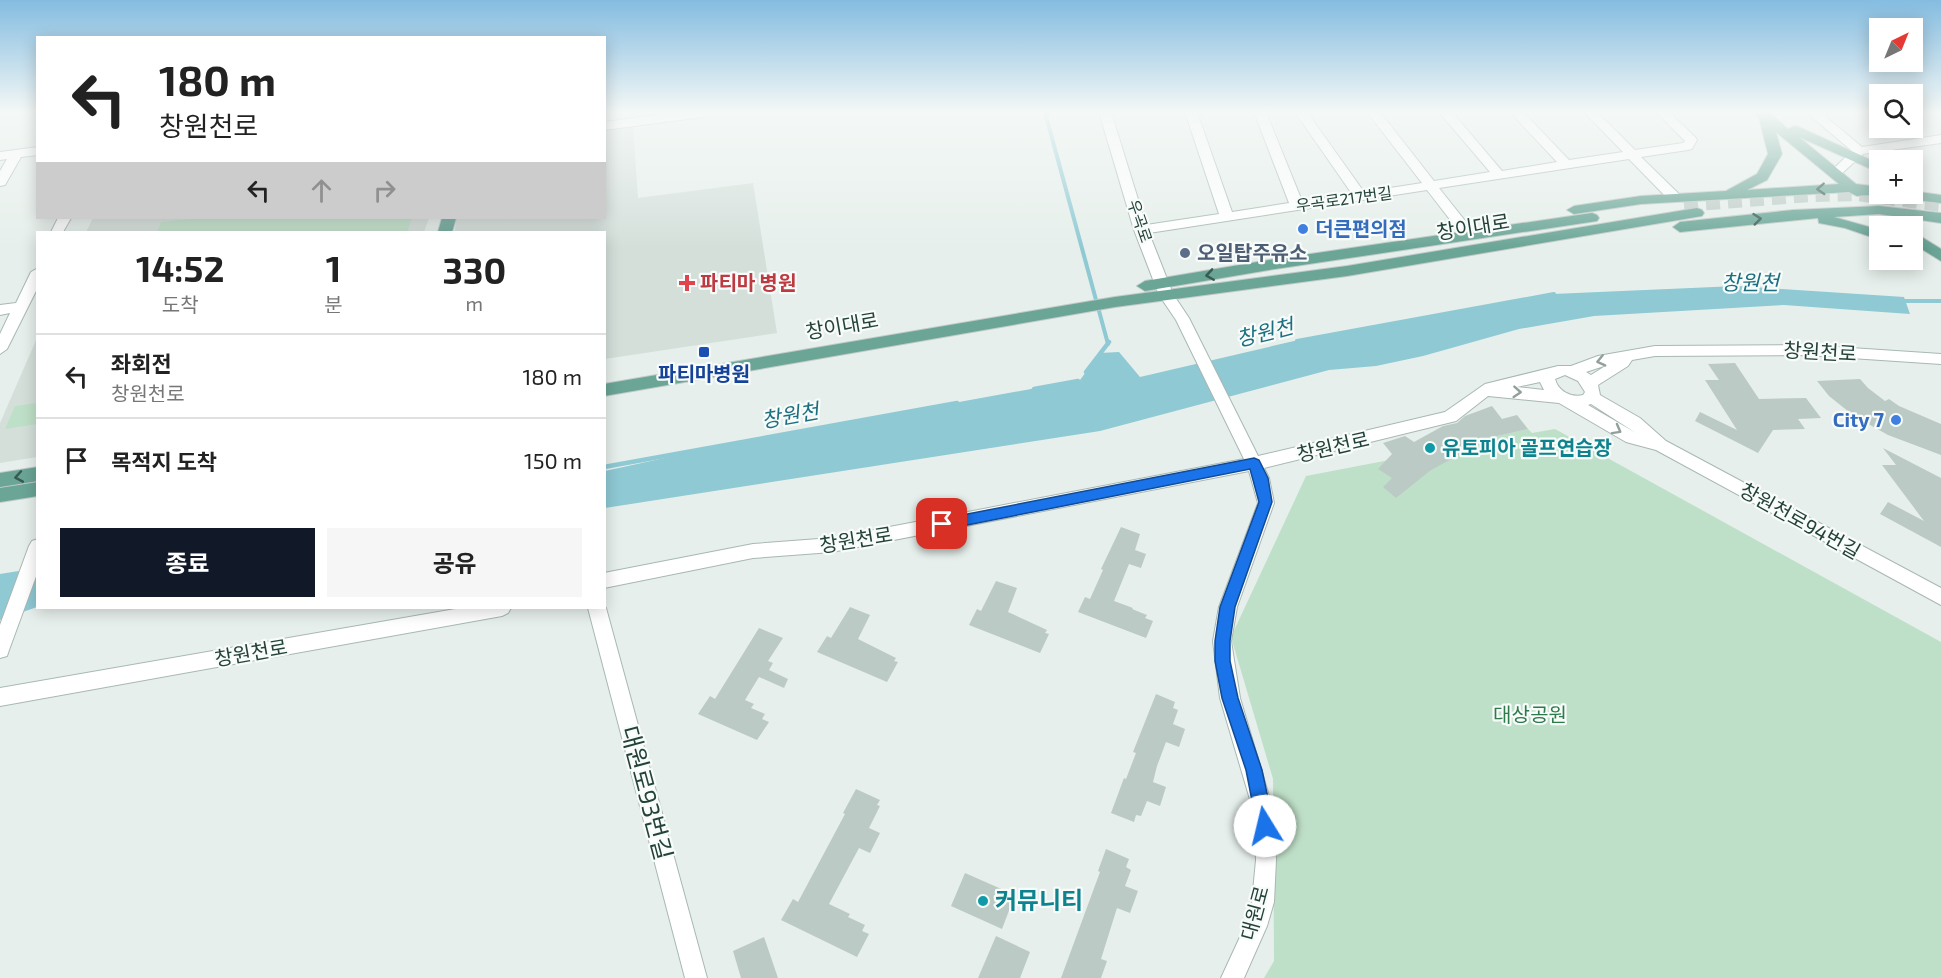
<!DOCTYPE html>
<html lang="ko">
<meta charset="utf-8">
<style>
:root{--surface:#fff;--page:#f6f6f6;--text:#222;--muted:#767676;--line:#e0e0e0;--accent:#111827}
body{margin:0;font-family:"Exo 2","Noto Sans KR",sans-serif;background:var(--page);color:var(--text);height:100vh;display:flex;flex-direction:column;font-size:22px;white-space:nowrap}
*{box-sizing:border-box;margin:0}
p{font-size:20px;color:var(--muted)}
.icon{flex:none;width:33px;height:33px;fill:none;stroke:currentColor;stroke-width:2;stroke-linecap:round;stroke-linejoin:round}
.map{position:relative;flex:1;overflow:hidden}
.side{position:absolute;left:36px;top:231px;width:570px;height:378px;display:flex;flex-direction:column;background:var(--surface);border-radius:0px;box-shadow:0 3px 15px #0003}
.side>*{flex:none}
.guide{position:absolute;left:36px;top:36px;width:570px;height:183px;border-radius:0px;box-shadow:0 3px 15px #0003;background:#fff;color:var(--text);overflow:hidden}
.needle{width:39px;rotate:43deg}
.fabs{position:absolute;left:1869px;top:18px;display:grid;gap:12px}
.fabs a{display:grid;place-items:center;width:54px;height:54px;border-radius:0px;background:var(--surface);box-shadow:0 3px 15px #0003;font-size:30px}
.pin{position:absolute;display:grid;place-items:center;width:51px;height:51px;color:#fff;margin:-26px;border-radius:12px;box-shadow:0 3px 9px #0006}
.me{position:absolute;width:66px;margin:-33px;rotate:351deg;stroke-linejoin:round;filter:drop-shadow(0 0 4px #0008)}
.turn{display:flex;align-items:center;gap:21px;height:126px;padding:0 24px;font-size:27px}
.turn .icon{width:78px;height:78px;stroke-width:2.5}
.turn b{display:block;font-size:42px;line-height:51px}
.lanes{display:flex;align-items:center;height:57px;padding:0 24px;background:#0003;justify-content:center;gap:30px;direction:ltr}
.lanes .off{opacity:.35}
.eta{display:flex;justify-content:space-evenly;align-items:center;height:102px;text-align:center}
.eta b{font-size:36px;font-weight:700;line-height:42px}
.button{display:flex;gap:12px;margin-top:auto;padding:12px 24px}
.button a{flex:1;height:69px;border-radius:0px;background:var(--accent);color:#fff;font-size:24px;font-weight:700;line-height:69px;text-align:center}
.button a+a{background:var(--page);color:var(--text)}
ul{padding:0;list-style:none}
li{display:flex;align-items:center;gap:18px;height:84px;padding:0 24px;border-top:2px solid var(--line)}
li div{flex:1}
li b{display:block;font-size:22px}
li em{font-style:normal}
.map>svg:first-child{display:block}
.built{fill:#d4dfda}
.green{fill:#bfe0c8}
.water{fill:#8ec9d4}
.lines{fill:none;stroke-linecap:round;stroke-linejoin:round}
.stream-far1{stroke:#8ec9d4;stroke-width:4}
.stream{stroke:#8ec9d4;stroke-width:4.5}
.building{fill:#bbcac4}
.major-tunnel{stroke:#bfccc8;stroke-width:14;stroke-dasharray:14 8;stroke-linecap:butt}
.minor-casing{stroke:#a8b8b2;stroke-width:2}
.major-casing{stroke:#c2cac8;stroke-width:2}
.minor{fill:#fff;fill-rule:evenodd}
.major{fill:#6aa596;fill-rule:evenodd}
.oneway{stroke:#365b51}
.oneway2{stroke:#92a09c}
.route{fill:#1a73e8;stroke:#114b97;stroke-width:1.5}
.shop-dot{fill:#3f7fe0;stroke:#f7fbf9;stroke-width:2}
.service-dot{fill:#5c6f8a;stroke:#f7fbf9;stroke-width:2}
.health-dot{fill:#e0444e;stroke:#f7fbf9;stroke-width:2}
.transit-dot{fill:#1a4fb4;stroke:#f7fbf9;stroke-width:2}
.culture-dot{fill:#0f9aa8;stroke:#f7fbf9;stroke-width:2}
.labels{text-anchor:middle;stroke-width:4.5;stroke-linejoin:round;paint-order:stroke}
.far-street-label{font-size:16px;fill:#24423a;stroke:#f7fbf9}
.street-label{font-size:20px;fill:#24423a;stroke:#f7fbf9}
.shop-label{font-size:20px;font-weight:bold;fill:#366cbe;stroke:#f7fbf9;text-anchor:start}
.service-label{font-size:20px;font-weight:bold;fill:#4e5e75;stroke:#f7fbf9;text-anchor:start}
.health-label{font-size:20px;font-weight:bold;fill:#be3a42;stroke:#f7fbf9;text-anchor:start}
.transit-label{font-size:20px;font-weight:bold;fill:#164399;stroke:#f7fbf9}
.culture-label{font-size:20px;font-weight:bold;fill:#0d838f;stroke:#f7fbf9;text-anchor:start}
.park-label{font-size:20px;fill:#2d7a4b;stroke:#f7fbf9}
.water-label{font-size:21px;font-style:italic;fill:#1c6f80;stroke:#f7fbf9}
.near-street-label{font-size:24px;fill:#24423a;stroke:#f7fbf9}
.near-culture-label{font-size:24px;font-weight:bold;fill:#0d838f;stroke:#f7fbf9;text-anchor:start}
</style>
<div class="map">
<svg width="1941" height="978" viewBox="0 0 1941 978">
<rect width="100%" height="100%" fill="#e6efeb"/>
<path class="built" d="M633,125l5,73 115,-15 24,150 -172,26 -1,-127h-149l1,-14h148l1,-90z
M93,218h336l-5,14h-338z
M37,338v119l-37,6v-40z"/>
<path class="green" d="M199,218h213l-5,14h-250l4,-10z
M37,403v21l-32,5 10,-23z
M1528,429l4,4 23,-4 386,213v336h-677l10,-17 -1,-182 -42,-142 75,-161 177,-34 10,-5z"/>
<path class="water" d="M1737,286l167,11 6,17 -126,-9 -190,11 -75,13 -96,27 -47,10 -47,4 -229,61 -495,77v-37l124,-27 351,-64 20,-27 19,-1 21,25 154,-36 259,-47z
M37,568v39l-37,13v-46z"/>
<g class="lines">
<path class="stream-far1" d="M1047,112l-1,4 62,228
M1902,301h39
M1297,341l257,-47"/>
<path class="stream" d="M1086,372l23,-30
M1034,389l44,-8
M604,467l353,-64"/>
</g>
<path class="building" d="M1735,363l24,36 47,-1 15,20 -23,1 7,10 -32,1 -15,23 -63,-32 5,-9 37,18 -32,-50h14l-11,-16z
M1860,379l8,9 17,13 4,-2 10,7 42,18v31l-53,-20 -34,-19 -25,-20 -12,-15z
M1492,406l10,13 15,-4 11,14 -35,8 -62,33 -35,28 -13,-11 9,-9 -14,-9 14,-15 -9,-11 22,-7 9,6 29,-16 14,-3 8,-7z
M1883,448l58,30v69l-61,-33 8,-12 36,19 -42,-56h14z
M1121,527l19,7 -5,16 11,4 -5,14 -12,-4 -15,37 19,7 -1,1 15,6 -2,3 8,3 -7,17 -68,-26 7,-15 5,2 13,-29 -2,-1z
M996,581l21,7 -9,24 39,18 -2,3 4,1 -9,19 -71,-28 8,-16 4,2z
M850,607l20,8 -12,24 38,19 -2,3 4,1 -11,20 -70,-30 10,-16 4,2z
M759,628l24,10 -15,23 5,2 -4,7 19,9 -4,9 -25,-11 -14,23 9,4 -3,4 14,6 -3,5 7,3 -12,18 -59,-26 12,-18 5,3z
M1156,694l19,8 -2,6 5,2 -5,14 12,5 -6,18 -13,-5 -9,24 -4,16 13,5 -6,19 -13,-5 -6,15 -5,-1 -2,7 -23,-9 13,-35 2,1 10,-26 -3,-1z
M856,789l24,11 -3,5 3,1 -11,22 11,5 -10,20 -11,-5 -30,56 21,10 -2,3 17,8 -3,6 7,3 -12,23 -76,-37 12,-21 5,3 47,-88 -2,-1z
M1106,849l23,10 -3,8 5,3 -6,16 13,5 -8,22 -13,-5 -16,51 6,2 -6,17h-40l39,-106 -2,-1z
M965,873l50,22 -13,34 -51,-23z
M996,936l34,16 -10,26h-42z
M764,937l14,41h-37l-8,-27z"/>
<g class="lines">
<path class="major-tunnel" d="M1684,205l127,-10 47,-1 83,11"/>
<g class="minor-casing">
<path id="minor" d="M679,112h37l-6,4 -106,14v-8z
M1099,112h12l35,113 73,-11 -34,-102h12l35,100 57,-9 -35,-91h12l36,89 50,-7 -57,-82h12l57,80 58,-9 -55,-71h13l54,69 56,-9 -51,-60h13l50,59 55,-9 -47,-50h13l46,48 54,-8 -39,-40h13l38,38 48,-7 2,-2 -29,-29h13l26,25 2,3 -5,9 -4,1 -47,7 39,38 1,3 -6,4 -5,-1 -41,-42 -190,29 31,39 -7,4 -5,-1 -31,-40 -278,43 24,61 16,24 69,138 187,-44 40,-28 73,-18h13l27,-10 57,-10 151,-1 135,9v10l-135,-9 -151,1 -23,4 -4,6 -30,19 2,10 40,23 26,23 275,147v17l-285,-155 -30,-8 -67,-39 -71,-7 -32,25 -192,47 5,10 5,25 -37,104 -6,34 9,57 34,115 2,47 -2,42 -7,24 -23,52h-23l25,-54 6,-22 4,-42 -2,-47 -34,-115 -7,-57 6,-34 39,-104 -9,-32 -417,81 -79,6 -149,30v-15l149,-29 79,-6 412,-79 -68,-139 -17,-25 -25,-65zM1607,365l-16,10 -5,-3zM1565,375l13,6 7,11 -2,3c-12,3 -25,-4 -28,-16zM1540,382l4,8 -27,-3zM1591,404l45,29 -48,-28z
M1806,112h14l42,35 79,-12v8l-78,11 -24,22 -4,1 -6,-4 23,-22z
M38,147v8l-17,2 -16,28 -5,1v-15l7,-12 -7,1v-8z
M58,218h13l-8,14h-12z
M38,268v19l-31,62 -7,5v-20l10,-21 -10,2v-10l16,-2 15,-31z
M38,539v32l-29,79 -2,6 -7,2v-33l29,-79 3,-5z
M604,605l2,3 101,370h-22l-97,-370h16z
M461,608h50l-3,5 -6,3 -502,90v-18z"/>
</g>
<g class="major-casing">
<path id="major" d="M1754,112h15l19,17 6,-3 5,1 81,37v9l-81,-36 57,47 24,3v7h5c-9,3 -19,0 -28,2l-8,-4 -208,12 -67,10 -7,-4 7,-4 67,-10 85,-5 31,-17 11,-20 -9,-36zM1776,132l63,52 -92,6 20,-10 15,-26z
M1912,191l29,4v8l-43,-5 -7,-4h21z
M1879,206l62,7v10l-62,-9 -45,3 46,13v10l-35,-12 -26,-5 -1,-5 -138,14 -7,-5 7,-5 113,-12z
M1697,208l5,2 2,3 -2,3 -355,60 -232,31 -511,89v-12l511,-87 232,-31z
M1592,213l5,2 2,3 -2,3 -328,49 -124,21 -8,-5 8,-5 124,-21z
M442,218h14l-4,14h-14z
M1912,231l29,18v12l-29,-18z
M38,467v14l-38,6v-14z
M38,482v14l-38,6v-14z"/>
</g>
<use href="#minor" class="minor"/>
<use href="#major" class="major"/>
</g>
<defs><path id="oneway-chevron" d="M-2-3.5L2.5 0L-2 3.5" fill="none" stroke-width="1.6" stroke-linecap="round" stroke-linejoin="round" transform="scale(1.5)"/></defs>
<g class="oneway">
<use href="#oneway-chevron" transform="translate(1821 189) rotate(177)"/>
<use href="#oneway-chevron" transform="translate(1757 219) rotate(-6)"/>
<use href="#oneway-chevron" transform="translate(1210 275) rotate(171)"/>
<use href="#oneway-chevron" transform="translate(19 477) rotate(170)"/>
</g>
<g class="oneway2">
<use href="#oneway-chevron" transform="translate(1601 361) rotate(167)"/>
<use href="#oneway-chevron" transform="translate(1517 392) rotate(4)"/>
<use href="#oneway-chevron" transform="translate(1617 430) rotate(29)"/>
</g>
<linearGradient id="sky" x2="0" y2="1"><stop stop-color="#84bce0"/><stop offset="0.45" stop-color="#f4f8f6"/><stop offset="1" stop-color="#f4f8f6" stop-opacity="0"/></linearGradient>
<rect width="1941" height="249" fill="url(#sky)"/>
<path class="route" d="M1254,458l5,2 9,18 4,24 -37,105 -5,34v20l8,37 24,72 12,56 -3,6 -6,3 -6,-3 -2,-6 -11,-56 -24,-72 -7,-37v-20l5,-34 39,-105 -9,-33 -308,61 -5,-2 -2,-4 2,-4 5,-1z"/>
<g class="shop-dot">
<circle cx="1303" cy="229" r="6"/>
<circle cx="1896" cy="420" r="6"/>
</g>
<circle class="service-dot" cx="1185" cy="253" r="6"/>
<path class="health-dot" d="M684 274h6v6h6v6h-6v6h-6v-6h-6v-6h6z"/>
<rect class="transit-dot" x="698" y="346" width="12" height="12" rx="3"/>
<g class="culture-dot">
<circle cx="1430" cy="448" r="6"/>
<circle cx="983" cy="901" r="6"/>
</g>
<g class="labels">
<g class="far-street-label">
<text transform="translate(1344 199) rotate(-8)" y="6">우곡로217번길</text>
<text transform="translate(1140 221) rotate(71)" y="6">우곡로</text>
</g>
<g class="street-label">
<text transform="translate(1473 227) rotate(-9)" y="7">창이대로</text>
<text transform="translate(842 326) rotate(-10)" y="7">창이대로</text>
<text transform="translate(1820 352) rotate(3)" y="7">창원천로</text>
<text transform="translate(1333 447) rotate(-13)" y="7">창원천로</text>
<text transform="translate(1800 521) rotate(29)" y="7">창원천로94번길</text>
<text transform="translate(856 540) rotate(-9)" y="7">창원천로</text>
<text transform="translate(251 653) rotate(-10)" y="7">창원천로</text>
<text transform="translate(1255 913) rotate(-75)" y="7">대원로</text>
</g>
<g class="shop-label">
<text x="1315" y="236">더큰편의점</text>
<text x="1884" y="427" text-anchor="end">City 7</text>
</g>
<g class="service-label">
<text x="1197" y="260">오일탑주유소</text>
</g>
<g class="health-label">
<text x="700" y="290">파티마 병원</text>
</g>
<g class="transit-label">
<text x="704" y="381">파티마병원</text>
</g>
<g class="culture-label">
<text x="1442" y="455">유토피아 골프연습장</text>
</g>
<g class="park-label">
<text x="1530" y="722">대상공원</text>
</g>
<g class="water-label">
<text x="1750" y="290">창원천</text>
<text transform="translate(1265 333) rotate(-14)" y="7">창원천</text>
<text transform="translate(790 416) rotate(-10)" y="7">창원천</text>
</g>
<g class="near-street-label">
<text transform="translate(646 793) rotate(75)" y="8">대원로93번길</text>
</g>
<g class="near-culture-label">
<text x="995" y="909">커뮤니티</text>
</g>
</g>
</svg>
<div class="fabs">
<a><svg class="needle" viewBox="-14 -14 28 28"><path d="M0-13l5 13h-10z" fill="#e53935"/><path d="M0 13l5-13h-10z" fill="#767676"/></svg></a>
<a><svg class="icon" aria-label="search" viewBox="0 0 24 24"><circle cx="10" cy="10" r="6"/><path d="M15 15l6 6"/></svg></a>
<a>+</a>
<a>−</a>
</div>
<div class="pin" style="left:942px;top:524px;background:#d93025"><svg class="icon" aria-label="arrive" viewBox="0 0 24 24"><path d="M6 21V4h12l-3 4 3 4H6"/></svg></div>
<svg class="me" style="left:1265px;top:826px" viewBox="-20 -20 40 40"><circle r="19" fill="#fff"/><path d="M0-13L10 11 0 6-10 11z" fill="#1a73e8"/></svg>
<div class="guide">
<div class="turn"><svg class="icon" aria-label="left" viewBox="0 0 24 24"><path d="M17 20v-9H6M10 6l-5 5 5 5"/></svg><div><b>180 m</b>창원천로</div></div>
<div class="lanes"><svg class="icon" aria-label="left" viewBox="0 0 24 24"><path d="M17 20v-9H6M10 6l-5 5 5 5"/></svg><svg class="icon off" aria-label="ahead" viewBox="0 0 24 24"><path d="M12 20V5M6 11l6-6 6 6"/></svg><svg class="icon off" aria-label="right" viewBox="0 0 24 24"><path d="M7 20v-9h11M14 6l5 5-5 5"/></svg></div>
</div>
<section class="side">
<div class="eta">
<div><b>14:52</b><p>도착</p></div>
<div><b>1</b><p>분</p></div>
<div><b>330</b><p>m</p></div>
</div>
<ul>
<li><svg class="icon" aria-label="left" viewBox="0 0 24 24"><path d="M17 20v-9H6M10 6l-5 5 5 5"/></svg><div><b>좌회전</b><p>창원천로</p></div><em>180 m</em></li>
<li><svg class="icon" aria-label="arrive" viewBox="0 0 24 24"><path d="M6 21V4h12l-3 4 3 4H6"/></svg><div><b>목적지 도착</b></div><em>150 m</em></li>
</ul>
<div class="button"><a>종료</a><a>공유</a></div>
</section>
</div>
